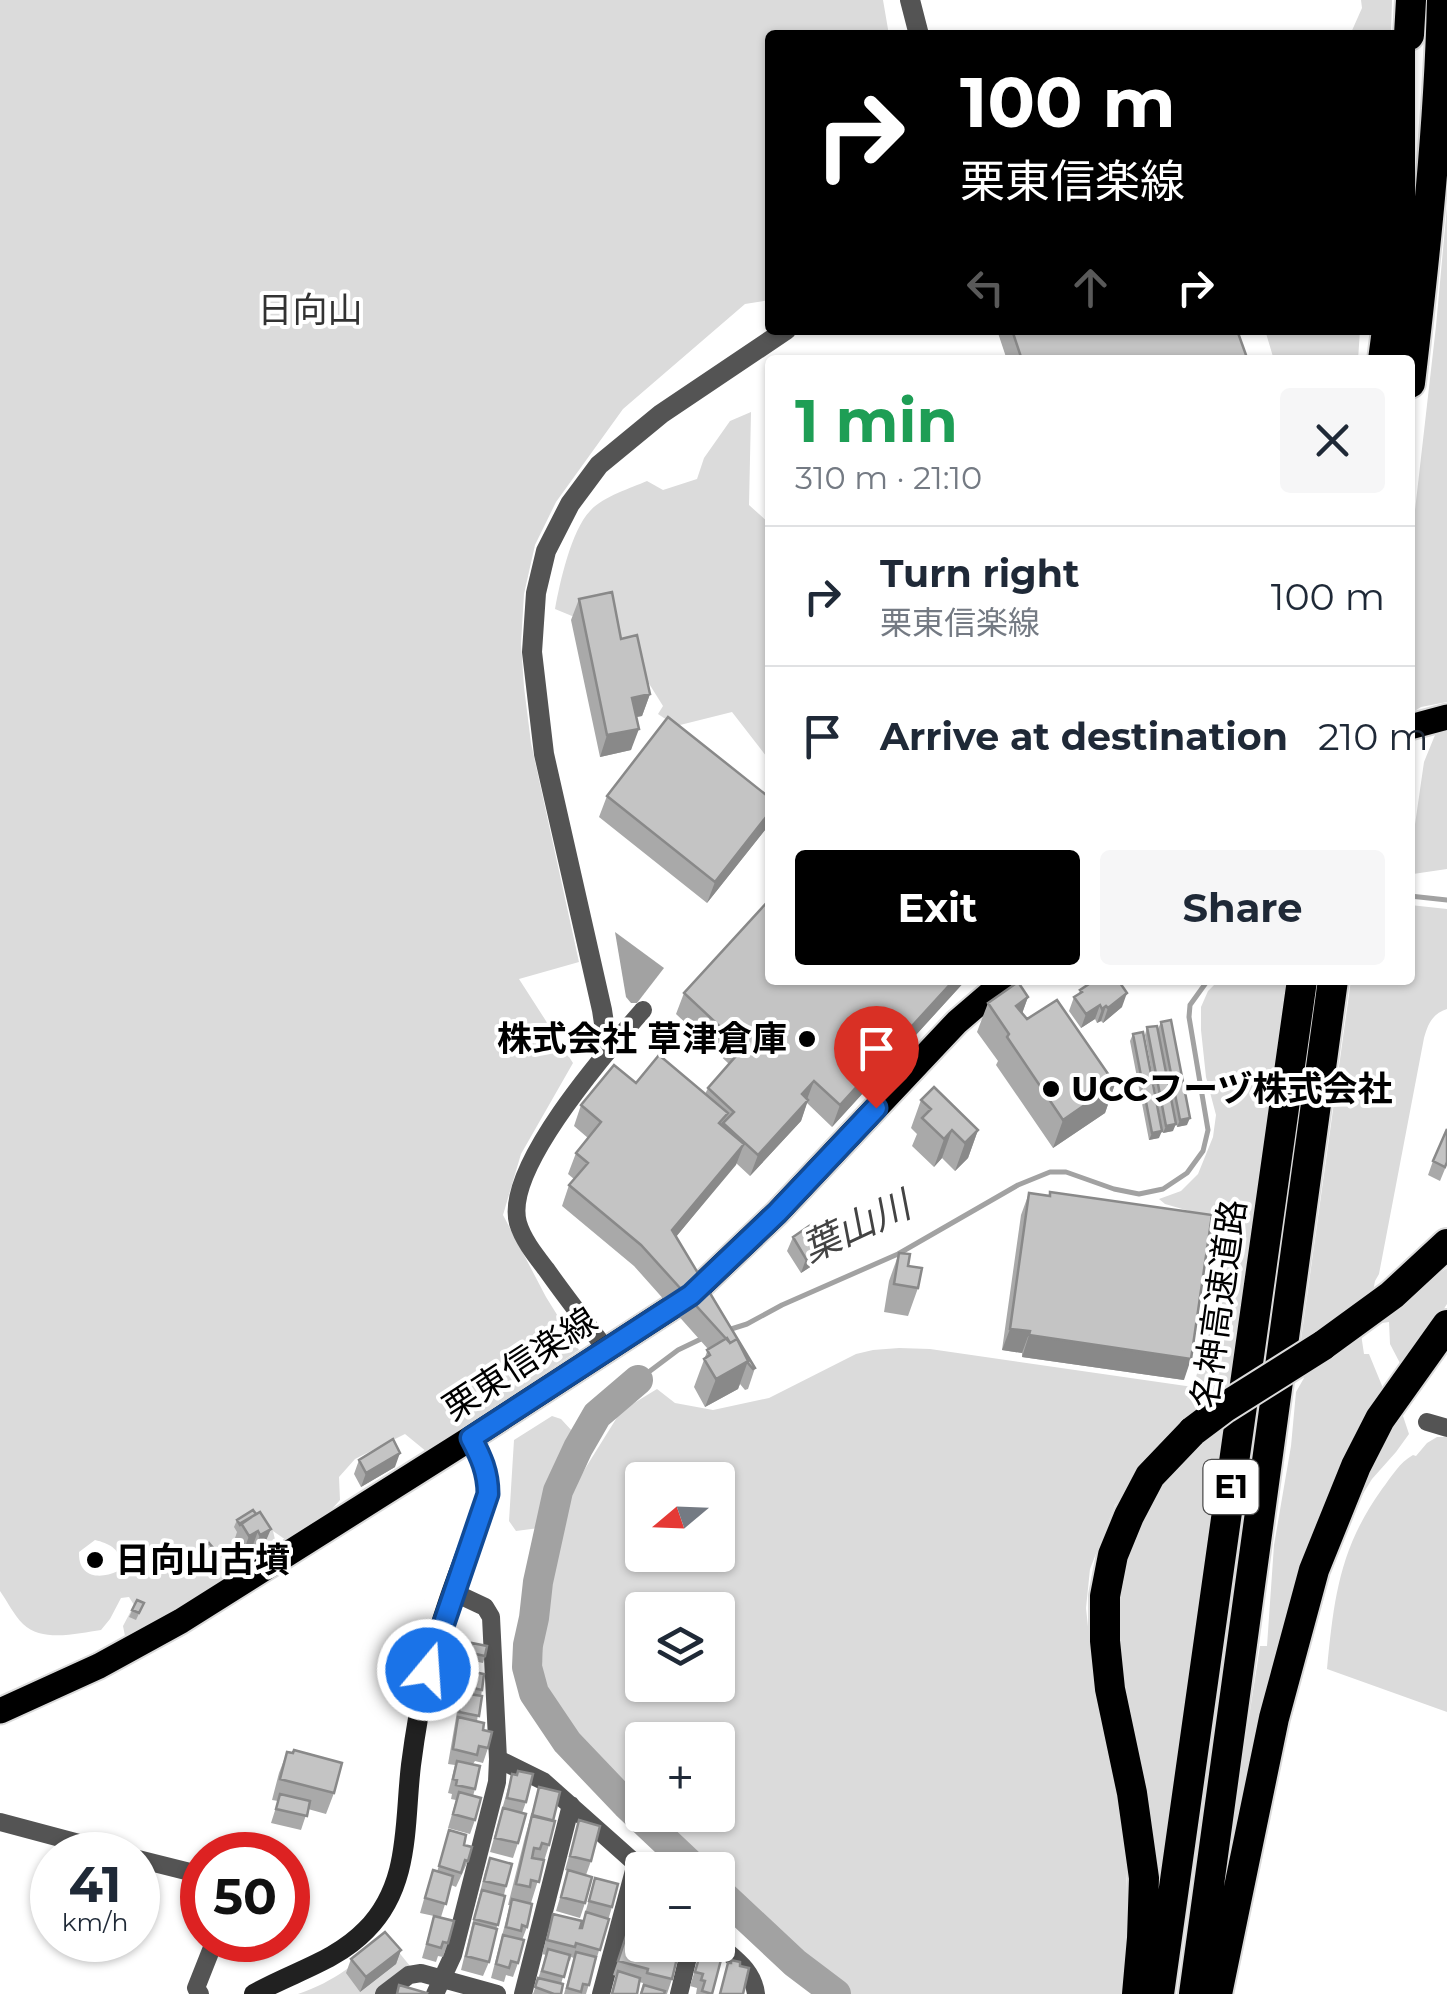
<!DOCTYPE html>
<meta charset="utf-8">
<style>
:root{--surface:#fff;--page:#f6f6f7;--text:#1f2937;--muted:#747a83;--line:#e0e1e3;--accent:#000}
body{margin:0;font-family:Montserrat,"Noto Sans JP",sans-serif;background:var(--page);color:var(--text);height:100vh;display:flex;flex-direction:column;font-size:38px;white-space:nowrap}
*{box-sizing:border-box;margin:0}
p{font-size:32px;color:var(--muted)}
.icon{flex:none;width:55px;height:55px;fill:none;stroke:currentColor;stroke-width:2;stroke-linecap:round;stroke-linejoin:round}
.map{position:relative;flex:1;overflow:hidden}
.details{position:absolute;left:765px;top:355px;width:650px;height:630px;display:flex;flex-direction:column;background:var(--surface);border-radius:10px;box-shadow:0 2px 8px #0004}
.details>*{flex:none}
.guide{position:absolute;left:765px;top:30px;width:650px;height:305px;border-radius:10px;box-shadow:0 2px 8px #0004;background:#000;color:#fff;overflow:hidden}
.needle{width:65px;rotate:251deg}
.buttons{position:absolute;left:625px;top:1462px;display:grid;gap:20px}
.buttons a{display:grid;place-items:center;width:110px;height:110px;border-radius:10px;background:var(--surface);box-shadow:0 2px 8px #0004;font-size:50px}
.speed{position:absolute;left:30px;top:1832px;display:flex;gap:20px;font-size:50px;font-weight:700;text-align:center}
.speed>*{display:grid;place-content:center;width:130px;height:130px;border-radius:50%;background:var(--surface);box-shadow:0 2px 8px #0004;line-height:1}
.speed small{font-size:25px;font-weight:400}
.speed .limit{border:15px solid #d22;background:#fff;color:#111}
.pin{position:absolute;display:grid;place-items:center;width:85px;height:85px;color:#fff;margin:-102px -42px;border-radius:50% 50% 50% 0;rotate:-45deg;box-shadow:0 0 10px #0007}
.pin .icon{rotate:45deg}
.me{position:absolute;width:110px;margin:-55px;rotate:18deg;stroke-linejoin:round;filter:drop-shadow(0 0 8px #0008)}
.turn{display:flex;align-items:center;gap:35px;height:210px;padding:0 30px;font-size:45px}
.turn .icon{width:130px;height:130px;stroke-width:2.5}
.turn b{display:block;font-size:70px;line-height:85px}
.lanes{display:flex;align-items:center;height:95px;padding:0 30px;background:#0003;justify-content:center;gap:50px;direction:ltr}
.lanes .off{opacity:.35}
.round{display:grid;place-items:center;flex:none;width:105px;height:105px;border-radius:10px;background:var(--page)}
.headline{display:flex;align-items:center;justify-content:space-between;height:170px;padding:0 30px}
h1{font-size:60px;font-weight:700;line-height:75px;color:#1e9e55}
.primary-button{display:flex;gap:20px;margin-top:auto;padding:20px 30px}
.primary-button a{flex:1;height:115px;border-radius:10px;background:var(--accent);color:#fff;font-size:40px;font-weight:700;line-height:115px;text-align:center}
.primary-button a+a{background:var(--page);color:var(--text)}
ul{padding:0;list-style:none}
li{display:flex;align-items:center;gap:30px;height:140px;padding:0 30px;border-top:2px solid var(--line)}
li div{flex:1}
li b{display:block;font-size:38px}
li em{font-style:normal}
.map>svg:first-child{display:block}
.green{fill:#dbdbdb;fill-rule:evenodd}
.water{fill:#a2a2a2}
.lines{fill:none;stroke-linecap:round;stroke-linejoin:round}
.stream{stroke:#a2a2a2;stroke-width:5}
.river{stroke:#a2a2a2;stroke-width:30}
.primary-casing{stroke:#dbdbdb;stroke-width:29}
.motorway-casing{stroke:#dbdbdb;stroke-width:34}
.minor{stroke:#545454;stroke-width:18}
.tertiary{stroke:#545454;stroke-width:20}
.secondary{stroke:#212121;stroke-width:20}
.primary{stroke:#000;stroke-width:25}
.motorway{stroke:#000;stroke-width:30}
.motorway-bridge-casing{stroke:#dbdbdb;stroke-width:34;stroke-linecap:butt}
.motorway-bridge{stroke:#000;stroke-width:30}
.wall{fill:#a9a9a9}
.shaded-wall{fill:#898989}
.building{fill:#c4c4c4;stroke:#898989;stroke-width:2.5}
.route-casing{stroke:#114b97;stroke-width:25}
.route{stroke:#1a73e8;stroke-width:18}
.poi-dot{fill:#000;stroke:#fff;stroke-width:4}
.labels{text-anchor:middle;stroke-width:8;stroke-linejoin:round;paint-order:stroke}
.shield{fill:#fff;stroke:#4c4c4c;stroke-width:2.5}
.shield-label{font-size:32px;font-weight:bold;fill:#000}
.park-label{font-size:35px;fill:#323232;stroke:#fff}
.poi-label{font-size:35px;font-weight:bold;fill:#000;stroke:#fff;text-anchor:start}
.street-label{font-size:35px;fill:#000;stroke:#fff}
.water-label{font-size:38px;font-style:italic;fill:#434343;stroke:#fff}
</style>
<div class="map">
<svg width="1447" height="1994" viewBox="0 0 1447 1994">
<rect width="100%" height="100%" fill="#fff"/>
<path class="green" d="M0,0h883l6,35h-119v265l-25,4 -122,105 -67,93 -21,43 -11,49 -3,50 3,43 7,56 48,219 -60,17 54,84 -52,91 -18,61 43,82 33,53 -152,102 -22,-18 -50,25 -16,18 1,23 -15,17 -39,23 -13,-9 4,17 -124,79 -28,9 -2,-10 11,-21 -5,-8 -8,1 -11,21 -9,11c-23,3 -58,13 -78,-6 -9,-9 -16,-23 -23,-33zM95,1540c17,4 30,12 23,31 -19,9 -40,6 -39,-19z
M1361,0h31l-1,35h-41l12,-27z
M1447,206v496l-26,5 -11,7v-160l26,-228z
M1265,330h95l-2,30h-84z
M751,412l-2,93 21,19v237l-38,-49 -56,14 -18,-12 5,-8 -60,-96 -31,6 -17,-7c5,-27 16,-78 35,-98 12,-14 41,-23 57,-30l16,9 34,-11 7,-21 26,-37z
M1442,732h5v137l-34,5 -3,-2v-13l14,-97 11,-27z
M1410,905l37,4v100c-15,5 -19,15 -23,29l-45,236 -4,7 -3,16 -72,50 51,-367h59z
M1219,980h68l-58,412 -64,47 -50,66 -25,64 -4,39 8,75 25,119 7,48 2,103 -4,41h-275l-68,-57 -63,-59v-8h-9l-58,-55h67v-75h-76v67l-21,-20 -70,-78 -10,-33 4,-57 12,-76 11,-47 53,-85 36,-22 18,14 38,7 56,-12 87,-44 17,-4 26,-2 31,1 263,38 31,-104 -16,-47 2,-19 -45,-13 -6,-5 22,-8 17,-17 15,-37 3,-22 -10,-38 -5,-47v-23l7,-16zM642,1480h76v75h-76zM642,1610h76v75h-76z
M1447,1268v36l-31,48 -14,15 -12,-23 -1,-22 -21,3z
M1361,1334l3,20h5l16,39 17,20 7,21 -13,18 -24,27 -30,49 -39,27 -77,311 34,-220h7l7,-101 17,-99 5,-54 8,-14v-7z
M552,1416l9,3 12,13 -24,58 -10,38 -23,3 -7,-10 5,-81z
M1224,1423l-62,443h-7l-34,-199 -2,-44 3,-32 7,-40 20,-43 28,-44z
M1437,1437h10v275l-120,-43c7,-70 12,-120 55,-180 10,-13 17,-26 31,-34l3,1 11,-13z
M388,1939l22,27 -35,28h-77c39,-13 57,-32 90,-55z"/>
<path class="water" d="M615,932l49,36 -27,35h-6l-5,-6z"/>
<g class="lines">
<path class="stream" d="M1410,896l37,4
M728,1330l19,-6 35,-19 116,-51 120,-69 32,-13h16l48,17 25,5 24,-5 24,-16 16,-22 5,-21 -19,-113 1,-12 18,-25
M638,1380l40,-30 25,-12"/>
<path class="river" d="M638,1380l-41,35 -19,33 -20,43 -20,91 -4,36 -6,27 -1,22 7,26 33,49 59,62 70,66
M718,1891l77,72 41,31"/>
<g class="primary-casing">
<path id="primary" d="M1410,727l37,-10
M0,1711l99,-45 82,-45 290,-183 220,-143 86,-82 180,-191 49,-42"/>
</g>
<g class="motorway-casing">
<path id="motorway" d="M1409,35l2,-35
M1383,360l4,-30
M1410,383c15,-127 29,-255 32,-383
M1322,1346l70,-51 55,-51
M1137,1994l5,-56 2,-60 -12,-85 -22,-104 -5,-48v-45l8,-41 16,-39 21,-40 43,-45
M1159,1994l143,-1014
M1194,1994l139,-1014
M1217,1994l57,-276 40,-148 42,-104 24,-47 67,-94"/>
</g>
<path class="minor" d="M606,1349c-20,-26 -41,-53 -60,-80 -10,-13 -23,-29 -28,-46 -15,-54 90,-173 125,-213
M1427,1422l20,6
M453,1592l32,15 6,10 7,142 45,22 100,89
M0,1822l124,33
M138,1859l64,16
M718,1944c17,15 35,26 38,50
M200,1994l-4,-6 19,-48
M384,1994l25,-19 12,-2 76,21
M435,1994l18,-39 44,-173 1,-23
M523,1994l48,-189
M601,1994l35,-131
M679,1994l12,-49"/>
<path class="tertiary" d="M910,0l9,35
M608,1050l-6,-40 -58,-256 -12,-102 4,-59 10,-42 24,-47 29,-39 62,-51 125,-84"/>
<path class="secondary" d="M254,1994c38,-22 81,-32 112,-64 45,-45 38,-107 45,-165 4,-31 9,-61 16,-91 13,-58 40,-123 61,-180 0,-22 -7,-37 -17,-56"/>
<use href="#primary" class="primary"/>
<use href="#motorway" class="motorway"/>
<g class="motorway-bridge-casing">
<path id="motorway-bridge" d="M1193,1431l32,-24 97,-61"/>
</g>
<use href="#motorway-bridge" class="motorway-bridge"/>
</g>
<path class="wall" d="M997,330h240l7,30h-237z
M579,599l42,40 29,55 -8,22 -6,1 -5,33 -31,7 -29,-137z
M607,796l162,29 -62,78 -108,-86z
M770,980h196l-134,147 -25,-24 -6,18 -51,55 -14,-13 -60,74 79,131 -7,21 -3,1 -5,-6 -2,5 -33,18 -11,-20 14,-38 -74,-83 -72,-60 7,-21 5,-6 -6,-5 8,-21 12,-15 -14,-12 7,-21 55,-22 69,11 3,-6 21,-24 -53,-50 8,-21z
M1080,990l42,17 -19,16 -2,-2 -4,2 -2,-4 -14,9 -12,-17 5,-14 5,-3z
M1028,997l-6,16 5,6 88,65 -10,29 -52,35 -57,-83 2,-4 -21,-29 11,-29z
M1161,1022l26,103 -10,2 -19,-98z
M1147,1027l26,104 -10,2 -18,-98z
M1133,1034l26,104 -10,2 -19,-99z
M921,1100l57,30 -10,28 -13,13 -13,-13 -8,9 -22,-21 5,-12 -6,-6z
M1433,1161l14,3 -7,17 -12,-6z
M1050,1192l134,188 -162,-23v-4l-20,-3 19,-135 8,-22 20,3z
M793,1237l28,23 -20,13 -14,-22z
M899,1253l9,13 10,22 -10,28 -24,-4 5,-31z
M359,1460l36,7 -34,20 -7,-13z
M253,1510l12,33 -10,7 -2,-5 -7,4 -2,7 -14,9 -6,-9 3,-7 11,-7 -3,-4 2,-6 -3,-5 3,-7z
M214,1549l-3,7 -11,10 -5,-6 3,-7z
M137,1600l7,3 -8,17 -7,-3z
M472,1643l13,13 -2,7 -15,-3z
M463,1670l19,20 -5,31 6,9 5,18 -5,15 -8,-2 -2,3 2,25 -2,7 2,24 -5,14 -22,-6 8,-28 -5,-1 1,-5 -4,-1 7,-28 -7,-1 11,-64h-5z
M287,1752l47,41 -8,21 -18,-5 -7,21 -30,-7 7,-22 -6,-1 7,-27z
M512,1774l14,28 -4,11 -4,30 -5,15 -23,-6z
M539,1787l10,58 -18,58 -4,24 -5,13 -4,23 -5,14 -7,-2 -2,7 -13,-4 19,-73h-2l17,-68z
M579,1820l12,41 -5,14 -1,28 -5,15 -24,-7 12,-40 -3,-1z
M449,1830l15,15 4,16 -12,26 -5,-2 -10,32 7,26 -5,14 -5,-1 -2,6 -14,-4 12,-42 -14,-3 8,-28 5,-15 4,2z
M490,1858l16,28 -17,76 -6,14 -22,-6 24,-98z
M642,1877v68l2,3 8,2 1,-5h32l-2,7 -9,-2 -2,29 -5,15h-27l3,-11 -4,-1 -2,12h-26l5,-18 -3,-1 17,-50 -2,-1z
M595,1878l17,29 -26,87h-22l10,-36 -3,-1 -1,4 -2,-1 -7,24v10h-28l13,-39 -4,-1 11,-40 28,14z
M401,1950l-5,14 -36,28 -14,-19 5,-14z
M701,1951l11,43h-24h8l1,-6 -7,-2z"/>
<path class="shaded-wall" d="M650,694l-8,22 -17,3 7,-21z
M639,729l-8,21 -31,7 7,-22z
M770,812l-1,13 -62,78 8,-21z
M954,980h12l-134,147 8,-22z
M1127,993l-5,14 -19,16 5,-15z
M1028,997l-10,28 -2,-19z
M1100,1005l-5,14 -14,9 5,-14z
M1106,1006l-5,15 -4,2 5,-14z
M814,1081l-8,21 -4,-8z
M1115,1084l-10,29 -52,35 10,-28z
M808,1100l-7,21 -51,55 8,-21z
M1190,1118l-3,7 -10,2 3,-7z
M1176,1124l-3,7 -10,2 3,-7z
M952,1130l-10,28 -8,9 10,-28z
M978,1130l-10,28 -13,13 10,-28z
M1162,1131l-3,7 -10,2 3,-7z
M744,1144l-8,21 -72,86 8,-21z
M826,1246l-5,14 -20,13 5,-14z
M1010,1329l20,2 -8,22 -20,-3z
M1029,1335l162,24 -7,21 -162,-23z
M748,1361l-10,28 -33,18 11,-28z
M400,1453l-5,14 -34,20 5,-14z
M271,1529l-6,14 -10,7 5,-15z
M258,1531l-5,14 -7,4 -2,7 -14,9 2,-8 12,-7 5,-14z
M214,1549l-3,7 -11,10 3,-7z
M401,1950l-5,14 -36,28 6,-15z"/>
<path class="building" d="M1012,330h225l9,25 -16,5h-208z
M612,592l9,47 16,-4 13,59 -18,4 7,31 -32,6 -28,-136z
M668,717l102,81v14l-55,70 -108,-86z
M770,899v81h184l-114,125 -26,-24 -12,13 6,6 -50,55 -35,-32 11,-11 -26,-24 35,-40 -59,-55z
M1095,980h23l9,13 -19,15 -2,-2 -4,3 -2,-4 -14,9 -12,-17 8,-5 -2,-2z
M1018,982l10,15 -12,9 11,13 30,-19 58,84 -52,36 -56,-83 2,-3 -21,-31z
M1171,1020l19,98 -10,2 -19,-98z
M1157,1026l19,98 -10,2 -19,-99z
M1143,1032l19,99 -10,2 -19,-99z
M659,1055l69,58 -9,10 25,21 -72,86 83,138 -2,1 -5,-6v-2l-11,-22 -7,4 -89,-98 -72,-60 19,-22 -12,-10 25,-31 -20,-17 33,-40 22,18z
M934,1087l44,43 -13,13 -13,-13 -8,9 -22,-21 9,-9 -10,-9z
M1447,1129v33l-2,5 -12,-6z
M1050,1192l162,23 -21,144 -162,-24 1,-4 -20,-2 19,-136 21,3z
M812,1224l14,22 -20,13 -13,-22z
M899,1253l11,1 -2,12 14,2 -4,20 -24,-4z
M727,1338l3,5 7,-4 11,22 -32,18 -12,-20 6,-4 -3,-5z
M393,1439l7,14 -34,20 -7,-13z
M253,1510l3,4 -16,11 -3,-5z
M260,1512l11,17 -11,6 -2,-4 -9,5 -8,-13z
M241,1540l5,9 -14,8 -5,-8z
M209,1543l5,6 -11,10 -5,-6z
M137,1600l7,3 -5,10 -7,-3z
M472,1643l15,3 -2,10 -14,-3z
M463,1670l21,4 -2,16 -23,-5z
M462,1693l20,3 -3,20 -20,-4z
M458,1717l26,6 -1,7 9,2 -4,16 -9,-2 -2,9 -24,-6z
M294,1750l48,13 -8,30 -54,-14 7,-27 6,1z
M457,1761l23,5 -5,23 -19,-4 1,-5 -4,-1z
M518,1771l15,3 -7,28 -19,-4 5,-24 5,1z
M539,1787l21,5 -7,29 -21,-5z
M459,1792l22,6 -6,22 -22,-6z
M280,1794l30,7 -3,15 -31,-7z
M503,1808l23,6 -8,29 -23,-5z
M532,1815l23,6 -6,24 -7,-2 -2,6 -6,-1 -2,10 12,2 -5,22 -8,-2 -1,7 -14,-3z
M579,1820l21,6 -9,35 -21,-5z
M449,1830l17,5 -2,10 8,2 -4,14 -3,-1 -4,13 -22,-7z
M490,1858l22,6 -6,22 -22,-5z
M433,1870l20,6 -7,28 -21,-6z
M568,1870l24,7 -7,26 -24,-6z
M642,1877v35l-9,-2z
M595,1878l23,6 -6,23 -23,-6z
M482,1890l23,6 -7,29 -24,-6z
M512,1899l20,5 -5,23 -5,-2 -1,6 -15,-4z
M586,1912l23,7 -9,31 -24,-7 -1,4 -28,-7 6,-26 29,7 -2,7h2z
M434,1916l20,5 -6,22 -5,-1 -2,6 -14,-4z
M636,1921l6,1v23h3l-1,3 9,2 1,-5h17l-2,7 9,2 -6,25 -25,-6 1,-4 -30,-8 12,-37 5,2z
M474,1923l23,6 -8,33 -23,-6z
M385,1932l16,18 -35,27 -15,-18z
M503,1935l21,5 -6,23 -7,-2 -2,7 -13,-4z
M548,1949l22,6 -6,22 -22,-6z
M701,1951l21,5 -10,38 -10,-3 3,-10 -4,-1 2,-6 -8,-2z
M576,1952l20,5 -7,28 -6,-1 -2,8 -14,-4z
M731,1960l9,2v4l9,2 -6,26h-23l8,-31h3z
M618,1971l22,7 -3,16h-25z
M538,1978l25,6 -2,10h-7l-19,-7z
M399,1985l28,8 -1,1h-29z
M644,1985l21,6 -1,3h-23z"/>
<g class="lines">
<g class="route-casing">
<path id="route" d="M428,1670l60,-176c0,-22 -7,-37 -17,-56l220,-143 86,-82 99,-105"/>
</g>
<use href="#route" class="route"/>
</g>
<g class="poi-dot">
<circle cx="807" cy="1039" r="10"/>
<circle cx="1051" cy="1089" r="10"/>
<circle cx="95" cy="1560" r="10"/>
</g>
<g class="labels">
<rect class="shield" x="1203.5" y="1460" width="55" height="54" rx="8"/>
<g class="shield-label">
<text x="1231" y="1498">E1</text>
</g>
<g class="park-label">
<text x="310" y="322">日向山</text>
</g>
<g class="poi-label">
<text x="787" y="1051" text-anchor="end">株式会社 草津倉庫</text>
<text x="1071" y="1101">UCCフーヅ株式会社</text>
<text x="115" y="1572">日向山古墳</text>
</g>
<g class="street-label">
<text transform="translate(1219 1304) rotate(-82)" y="12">名神高速道路</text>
<text transform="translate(520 1364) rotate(-33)" y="12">栗東信楽線</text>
</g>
<g class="water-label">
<text transform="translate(856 1227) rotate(-25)" y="13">葉山川</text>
</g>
</g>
</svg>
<div class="buttons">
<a><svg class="needle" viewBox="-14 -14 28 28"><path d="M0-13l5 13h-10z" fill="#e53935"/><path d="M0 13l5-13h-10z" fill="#747a83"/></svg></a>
<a><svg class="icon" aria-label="layers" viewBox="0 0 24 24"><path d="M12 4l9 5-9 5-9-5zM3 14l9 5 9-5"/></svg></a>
<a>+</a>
<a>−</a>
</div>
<div class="speed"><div>41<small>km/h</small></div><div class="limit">50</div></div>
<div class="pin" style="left:876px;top:1108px;background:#d93025"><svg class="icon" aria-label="arrive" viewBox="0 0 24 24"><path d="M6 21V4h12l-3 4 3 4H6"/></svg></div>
<svg class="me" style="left:428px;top:1670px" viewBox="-20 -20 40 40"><circle r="17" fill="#1a73e8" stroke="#fff" stroke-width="3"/><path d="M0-11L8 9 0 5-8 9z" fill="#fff"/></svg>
<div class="guide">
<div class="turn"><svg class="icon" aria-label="right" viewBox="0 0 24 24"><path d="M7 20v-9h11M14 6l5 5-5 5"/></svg><div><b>100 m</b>栗東信楽線</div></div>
<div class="lanes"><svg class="icon off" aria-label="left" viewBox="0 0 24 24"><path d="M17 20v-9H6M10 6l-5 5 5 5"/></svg><svg class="icon off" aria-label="ahead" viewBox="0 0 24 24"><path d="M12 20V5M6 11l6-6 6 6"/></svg><svg class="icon" aria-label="right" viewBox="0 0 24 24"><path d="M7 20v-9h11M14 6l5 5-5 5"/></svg></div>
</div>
<section class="details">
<div class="headline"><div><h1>1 min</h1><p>310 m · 21:10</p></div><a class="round"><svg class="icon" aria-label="close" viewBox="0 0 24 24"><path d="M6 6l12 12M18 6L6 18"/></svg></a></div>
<ul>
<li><svg class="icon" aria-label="right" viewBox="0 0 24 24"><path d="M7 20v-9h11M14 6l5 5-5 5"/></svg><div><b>Turn right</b><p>栗東信楽線</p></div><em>100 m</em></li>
<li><svg class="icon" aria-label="arrive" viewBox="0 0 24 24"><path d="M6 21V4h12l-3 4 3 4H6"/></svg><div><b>Arrive at destination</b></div><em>210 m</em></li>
</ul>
<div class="primary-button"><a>Exit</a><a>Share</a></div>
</section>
</div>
